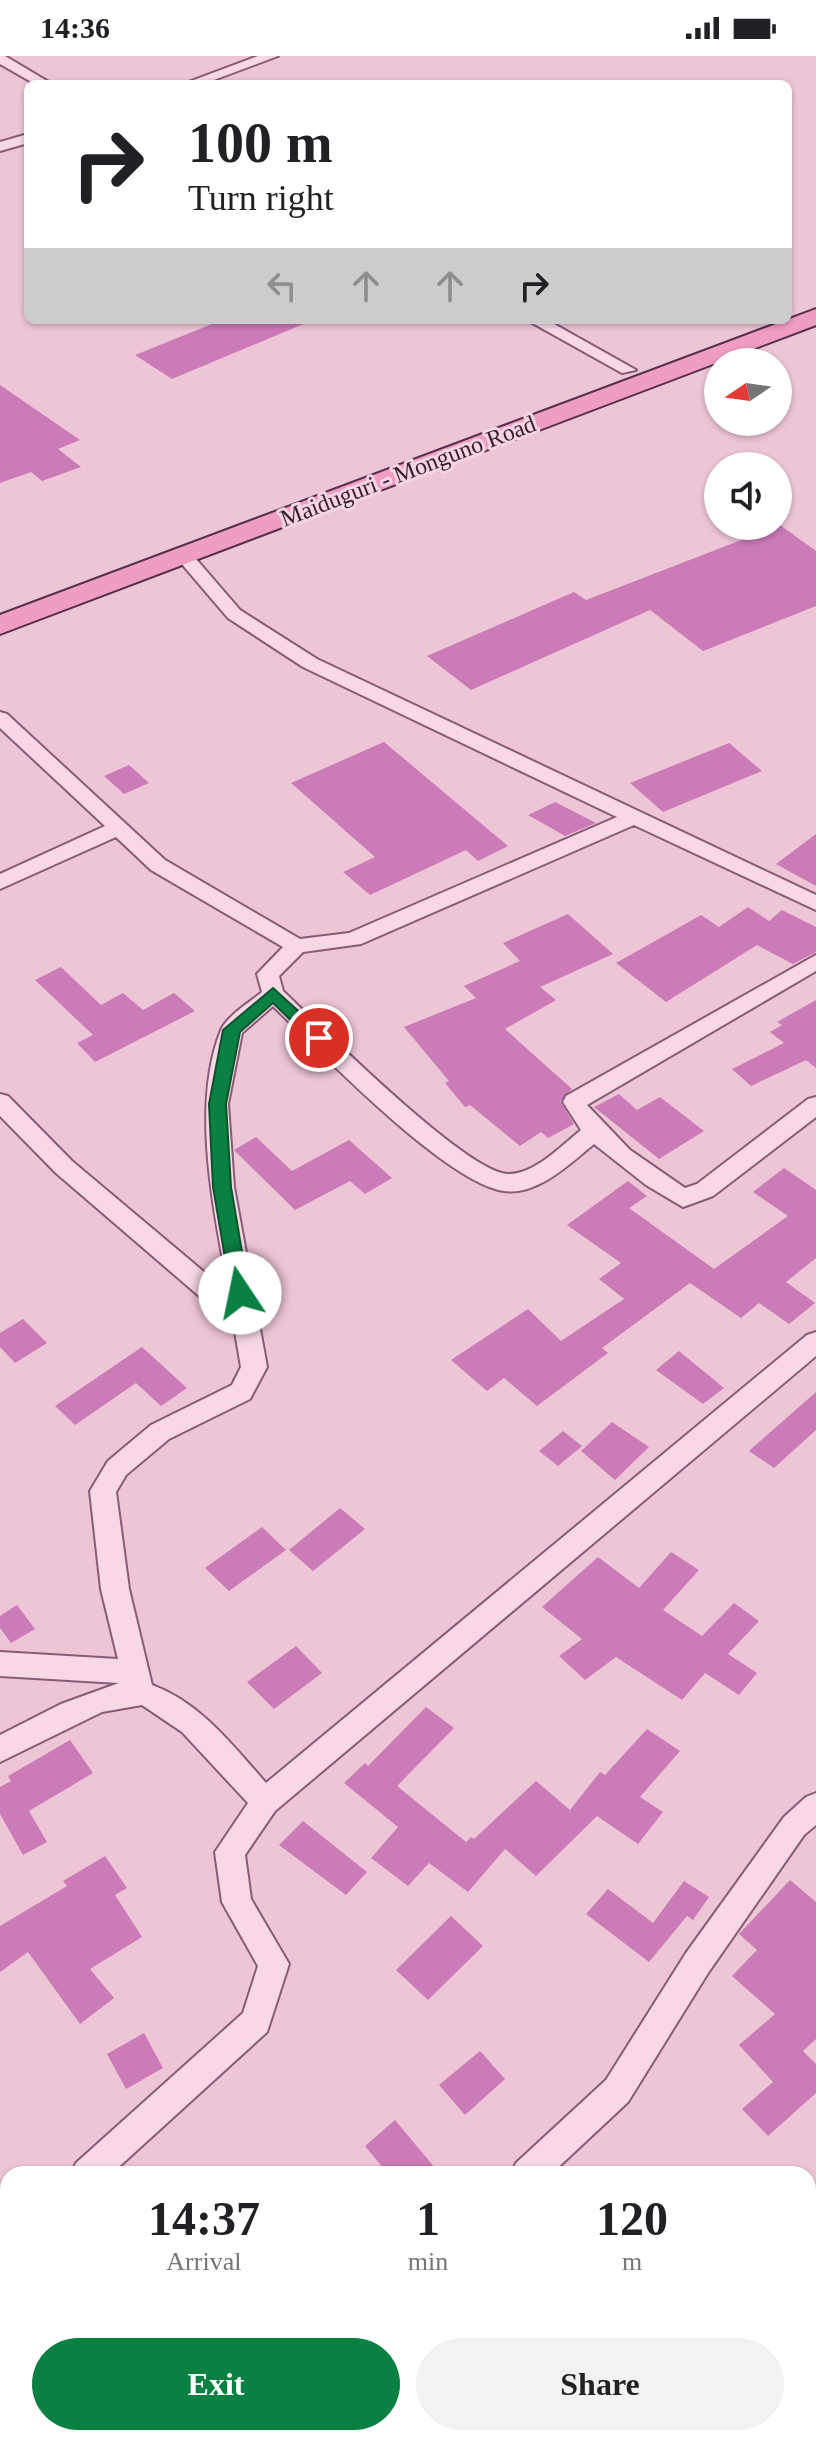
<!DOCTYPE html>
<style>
:root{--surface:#fff;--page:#f2f2f2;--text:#202124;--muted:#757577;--accent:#0b8043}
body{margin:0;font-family:"Times New Roman",serif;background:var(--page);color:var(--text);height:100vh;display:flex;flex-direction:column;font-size:30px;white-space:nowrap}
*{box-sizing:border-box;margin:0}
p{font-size:26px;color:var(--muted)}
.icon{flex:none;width:44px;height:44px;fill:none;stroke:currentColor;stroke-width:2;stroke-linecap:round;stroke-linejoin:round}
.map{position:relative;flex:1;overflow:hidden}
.side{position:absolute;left:0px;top:2110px;width:816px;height:280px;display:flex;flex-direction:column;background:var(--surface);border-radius:24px 24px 0 0;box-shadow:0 2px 6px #0004}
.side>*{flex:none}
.guide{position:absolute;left:24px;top:24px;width:768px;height:244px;border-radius:12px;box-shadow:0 2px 6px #0004;background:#fff;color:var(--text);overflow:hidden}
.needle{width:52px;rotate:257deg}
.buttons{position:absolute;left:704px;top:292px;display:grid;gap:16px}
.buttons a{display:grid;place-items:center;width:88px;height:88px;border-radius:50%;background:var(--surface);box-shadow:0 2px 6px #0004;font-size:40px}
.pin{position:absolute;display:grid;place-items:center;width:68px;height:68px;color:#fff;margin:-34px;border:4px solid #fff;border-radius:50%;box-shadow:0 2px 8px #0007}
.me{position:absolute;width:88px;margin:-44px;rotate:349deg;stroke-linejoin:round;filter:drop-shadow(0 0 6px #0008)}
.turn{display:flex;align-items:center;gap:28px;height:168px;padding:0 32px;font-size:36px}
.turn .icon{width:104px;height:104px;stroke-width:2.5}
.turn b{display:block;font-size:56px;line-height:68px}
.lanes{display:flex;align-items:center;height:76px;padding:0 32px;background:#0003;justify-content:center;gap:40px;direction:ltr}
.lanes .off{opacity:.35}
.eta{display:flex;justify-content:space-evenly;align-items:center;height:136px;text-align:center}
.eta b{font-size:48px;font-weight:800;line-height:56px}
.button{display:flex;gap:16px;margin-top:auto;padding:16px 32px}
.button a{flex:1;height:92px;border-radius:48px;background:var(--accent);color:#fff;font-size:32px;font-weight:800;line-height:92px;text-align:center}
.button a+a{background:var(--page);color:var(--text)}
.status{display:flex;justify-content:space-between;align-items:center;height:56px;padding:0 40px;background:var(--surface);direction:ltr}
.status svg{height:22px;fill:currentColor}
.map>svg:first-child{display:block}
.building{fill:#cb7bb6}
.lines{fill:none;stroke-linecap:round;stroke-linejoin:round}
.street-casing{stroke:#885b77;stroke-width:4}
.primary-casing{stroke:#562f4a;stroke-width:4}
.street{fill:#f8d8e7;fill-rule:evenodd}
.primary{fill:#f09dc4;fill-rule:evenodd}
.route{fill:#0b8043;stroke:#07532c;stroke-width:2}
.labels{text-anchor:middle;stroke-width:6;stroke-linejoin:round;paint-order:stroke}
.far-street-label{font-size:24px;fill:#381f30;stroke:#f5d4e3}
</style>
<div class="status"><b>14:36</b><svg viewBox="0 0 49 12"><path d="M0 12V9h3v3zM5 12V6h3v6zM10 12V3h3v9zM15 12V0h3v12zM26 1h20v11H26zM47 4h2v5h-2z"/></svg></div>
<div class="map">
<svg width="816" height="2390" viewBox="0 0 816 2390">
<rect width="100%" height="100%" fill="#eec5d7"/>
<path class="building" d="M222,264h91l-141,59 -37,-24z
M0,329l80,55 -22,9 23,18 -39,14 -11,-9 -31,11z
M780,469l36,26v55l-113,45 -53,-41 -179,80 -44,-34 147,-64 12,8z
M384,686l124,104 -30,15 -12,-11 -96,45 -27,-23 32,-15 -84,-74z
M729,687l33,28 -99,41 -33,-29z
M129,709l20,18 -25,11 -20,-18z
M555,746l41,21 -31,13 -37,-21z
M816,778v52l-40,-22z
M748,851l21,14 13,-11 34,17v25l-23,12 -36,-19 -91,57 -50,-39 85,-48 18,12z
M568,858l45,40 -73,33 16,13 -51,29 67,60 -12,12 14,23 -26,14 -7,-6 -21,14 -50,-41 -5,2 -20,-24 4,-2 -45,-54 72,-29 -12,-12 56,-25 -17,-18z
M61,911l40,38 22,-12 20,17 31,-17 21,18 -100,51 -18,-19 16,-8 -58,-55z
M816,944v68l-10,-8 -55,26 -19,-17 52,-26 -14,-11 12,-7 -5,-3z
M619,1038l18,16 23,-13 44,34 -45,28 -65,-52z
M256,1081l36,34 57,-31 43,38 -27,16 -15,-13 -55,29 -61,-60z
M784,1112l32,22v68l-30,24 29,21 -26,21 -30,-21 -18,15 -51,-35 -88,65 6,5 -71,53 -33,-28 -17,13 -36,-31 77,-51 33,32 63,-42 -25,-20 22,-16 -54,-38 61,-44 19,15 -18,12 85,61 74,-53 -35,-24z
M23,1263l24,24 -32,20 -15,-16v-14z
M142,1291l45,41 -26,18 -25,-23 -61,42 -20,-19z
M679,1295l45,37 -21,16 -47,-34z
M816,1336v38l-42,38 -25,-17z
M612,1366l37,25 -34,33 -34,-29z
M563,1375l19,15 -24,20 -19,-15z
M340,1452l25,21 -52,42 -24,-21z
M262,1471l24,23 -57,41 -24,-23z
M671,1496l28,18 -36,40 39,26 32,-33 25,18 -31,33 29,19 -18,22 -34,-22 -23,27 -66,-43 -31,23 -26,-24 23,-17 -40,-32 56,-50 41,31z
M17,1549l18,24 -24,14 -11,-15v-12z
M296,1590l26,27 -48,36 -27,-27z
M426,1651l28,21 -57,58 69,56 5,-5 3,2 62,-58 34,29 30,-38 5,3 42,-46 33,22 -40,46 23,15 -25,32 -41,-28 -61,60 -31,-27 -37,43 -39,-29 -21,23 -37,-28 27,-31 -54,-44 21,-20 3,3z
M70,1684l23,33 -64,38 18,31 -24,13 -23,-41v-27l11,-6 -3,-5z
M303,1765l64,51 -21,23 -67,-50z
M105,1800l22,32 -12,7 27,42 -52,32 24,29 -34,26 -52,-72 -28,20v-46l67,-40 -4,-5z
M790,1824l26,22v137l-13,12 13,13v29l-48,43 -26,-27 31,-27 -34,-37 36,-31 -43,-38 25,-26 -18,-16z
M684,1825l25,16 -16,23 -6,-4 -38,46 -63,-48 22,-25 45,34z
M451,1860l32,30 -55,54 -32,-30z
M144,1977l19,35 -37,21 -19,-35z
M480,1995l25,28 -40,36 -26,-30z
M395,2064l45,54h-52l-23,-28z"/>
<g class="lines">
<g class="street-casing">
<path id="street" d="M0,0h5l47,28h-17l-35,-20z
M258,0h20l-75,28h-20z
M28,78v9l-28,8v-9z
M527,264h20l89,50 -14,3z
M184,495l6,1 50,58 77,49 499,236v15l-182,-85 -273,119 -58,8 -24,24 4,15c36,34 185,184 226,183 26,0 53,-29 72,-44l-18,-28 3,-6 250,-141v16l-229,134 43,45 55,38 12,-4 111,-85 8,-2v20l-103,79 -30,11 -37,-22 -52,-41c-23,19 -57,52 -90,47 -58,-8 -186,-141 -231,-185l-31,27 -14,71 6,83 33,180 -17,32 -81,40 -43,36 -10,17 13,97 23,96c49,18 81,61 114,98l541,-448 9,-3v24l-541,455 -30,44 6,44 38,65 -22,68 -156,142h-40l5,-11 167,-150 15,-47 -36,-64 -7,-50 33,-49 -66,-71 -40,-27 -40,7 -102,50v-27l61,-31 58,-21 -119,-7v-24l118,7 -17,-70 -11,-98 18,-30 43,-36 81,-40 9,-18 -7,-41 -178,-153 -56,-57v-22l8,2 64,65 157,132c-14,-79 -39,-186 -8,-263 6,-14 29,-28 41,-38l-5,-18 26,-27 -132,-77 -35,-33 -116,52v-15l105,-48 -105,-98v-16l7,2 158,146 135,79 49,-6 268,-116 -314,-150 -75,-49 -53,-62z
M816,1737v32l-12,10 -96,138 -80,129 -77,72h-40l5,-11 90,-83 80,-127 98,-136 22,-20z
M816,2157v35l-8,3v-35z
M8,2168v35l-8,3v-35z
M220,2382h39l-3,8h-39z
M548,2382h40l-3,8h-40z
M671,2382h34l3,8h-34z"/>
</g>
<g class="primary-casing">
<path id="primary" d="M816,253v16l-816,309v-19z"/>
</g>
<use href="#street" class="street"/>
<use href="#primary" class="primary"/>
</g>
<path class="route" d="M273,932l55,50 -3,4h-12l-40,-39 -33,29 -14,72 5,83 18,106 -9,7 -9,-7 -18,-106 -4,-83 14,-74z"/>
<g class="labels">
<g class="far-street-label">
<text transform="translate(408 415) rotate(-21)" y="8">Maiduguri - Monguno Road</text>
</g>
</g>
</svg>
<div class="buttons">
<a><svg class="needle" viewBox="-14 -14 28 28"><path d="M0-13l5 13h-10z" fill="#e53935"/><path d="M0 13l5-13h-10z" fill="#757577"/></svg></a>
<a><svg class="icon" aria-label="sound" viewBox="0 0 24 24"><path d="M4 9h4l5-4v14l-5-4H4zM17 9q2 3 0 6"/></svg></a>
</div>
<div class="pin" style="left:319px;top:982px;background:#d93025"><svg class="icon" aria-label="arrive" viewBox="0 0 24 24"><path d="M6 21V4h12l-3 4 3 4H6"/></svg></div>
<svg class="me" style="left:240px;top:1237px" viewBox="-20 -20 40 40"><circle r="19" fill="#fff"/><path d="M0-13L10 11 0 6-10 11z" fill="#0b8043"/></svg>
<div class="guide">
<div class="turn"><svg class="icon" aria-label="right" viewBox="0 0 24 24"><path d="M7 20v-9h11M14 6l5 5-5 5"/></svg><div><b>100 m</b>Turn right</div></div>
<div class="lanes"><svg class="icon off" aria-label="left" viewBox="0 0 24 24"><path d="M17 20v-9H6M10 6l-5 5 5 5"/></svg><svg class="icon off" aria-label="ahead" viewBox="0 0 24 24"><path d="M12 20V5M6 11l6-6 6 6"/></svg><svg class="icon off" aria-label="ahead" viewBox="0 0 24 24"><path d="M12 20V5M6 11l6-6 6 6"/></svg><svg class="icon" aria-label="right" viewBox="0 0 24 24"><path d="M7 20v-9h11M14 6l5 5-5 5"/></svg></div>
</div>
<section class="side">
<div class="eta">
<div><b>14:37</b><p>Arrival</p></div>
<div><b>1</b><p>min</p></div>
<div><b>120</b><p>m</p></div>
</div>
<div class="button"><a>Exit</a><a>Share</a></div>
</section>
</div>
